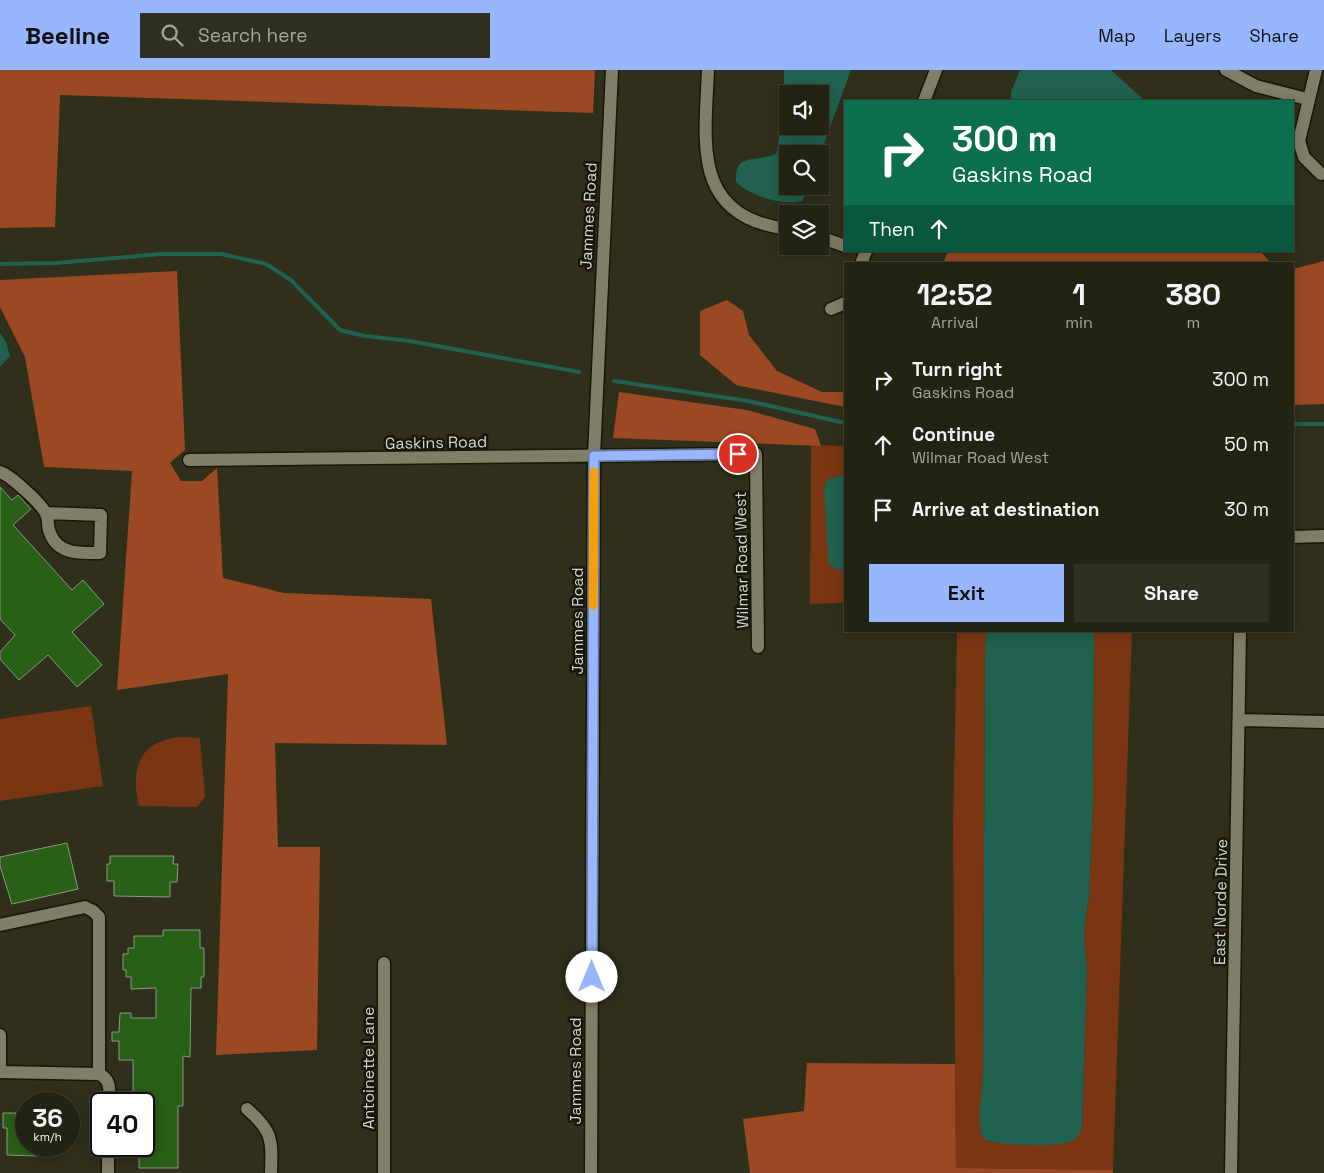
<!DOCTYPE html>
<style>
:root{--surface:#232314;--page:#2f2f22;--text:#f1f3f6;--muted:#a3a4a0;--line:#404034;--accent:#97b6fd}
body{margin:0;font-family:"Space Grotesk",sans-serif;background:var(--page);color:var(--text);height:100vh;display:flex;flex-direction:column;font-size:19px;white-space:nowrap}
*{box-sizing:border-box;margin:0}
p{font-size:16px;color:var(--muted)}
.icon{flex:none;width:28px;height:28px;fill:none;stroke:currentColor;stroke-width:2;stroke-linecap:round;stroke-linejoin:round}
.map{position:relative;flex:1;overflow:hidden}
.drawer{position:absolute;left:844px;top:192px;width:450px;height:370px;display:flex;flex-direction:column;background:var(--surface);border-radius:0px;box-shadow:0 2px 12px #0003,0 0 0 1px var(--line)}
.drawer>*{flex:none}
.banner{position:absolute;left:844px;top:30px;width:450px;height:152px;border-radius:0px;box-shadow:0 2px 12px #0003,0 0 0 1px var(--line);background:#0b6e4f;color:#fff;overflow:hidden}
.buttons{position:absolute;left:779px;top:15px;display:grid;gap:10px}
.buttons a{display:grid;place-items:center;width:50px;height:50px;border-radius:0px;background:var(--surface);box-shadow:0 2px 12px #0003,0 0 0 1px var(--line);font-size:25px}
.speed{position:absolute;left:15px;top:1022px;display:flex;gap:10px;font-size:25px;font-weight:700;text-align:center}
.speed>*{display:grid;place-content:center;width:65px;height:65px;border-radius:50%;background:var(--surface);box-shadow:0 2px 12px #0003,0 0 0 1px var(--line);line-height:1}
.speed small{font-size:12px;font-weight:400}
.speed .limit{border:2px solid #111;border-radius:8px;background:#fff;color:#111}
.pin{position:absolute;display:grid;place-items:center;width:42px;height:42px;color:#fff;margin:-21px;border:2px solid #fff;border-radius:50%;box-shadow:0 1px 5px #0007}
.me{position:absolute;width:55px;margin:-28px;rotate:0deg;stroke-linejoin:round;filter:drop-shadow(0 0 4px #0008)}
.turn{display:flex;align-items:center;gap:18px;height:105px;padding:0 25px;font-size:22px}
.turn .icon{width:65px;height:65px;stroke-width:2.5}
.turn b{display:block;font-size:35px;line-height:42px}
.then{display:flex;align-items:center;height:48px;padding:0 25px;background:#0003;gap:10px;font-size:19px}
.eta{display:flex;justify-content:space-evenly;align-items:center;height:85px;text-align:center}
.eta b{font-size:30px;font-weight:600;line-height:35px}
.action{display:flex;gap:10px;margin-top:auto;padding:10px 25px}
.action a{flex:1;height:58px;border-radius:0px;background:var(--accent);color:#111;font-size:20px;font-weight:600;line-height:58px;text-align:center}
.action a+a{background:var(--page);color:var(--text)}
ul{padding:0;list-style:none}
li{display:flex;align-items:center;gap:15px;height:65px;padding:0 25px}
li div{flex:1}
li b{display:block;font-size:19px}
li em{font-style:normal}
header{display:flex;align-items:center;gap:30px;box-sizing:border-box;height:70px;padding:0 25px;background:var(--accent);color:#111}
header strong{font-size:24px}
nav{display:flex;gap:28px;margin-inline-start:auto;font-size:18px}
.search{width:350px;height:45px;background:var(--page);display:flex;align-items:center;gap:12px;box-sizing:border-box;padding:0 18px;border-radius:0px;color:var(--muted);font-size:19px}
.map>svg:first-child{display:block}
.green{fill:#7a3513}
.forest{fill:#9a4922}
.water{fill:#20614f;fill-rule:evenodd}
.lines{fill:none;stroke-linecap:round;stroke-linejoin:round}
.stream{stroke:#20614f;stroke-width:4}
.building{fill:#286017;stroke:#8b9a87}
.minor-casing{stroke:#171704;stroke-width:15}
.minor{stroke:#7f7f68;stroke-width:12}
.route-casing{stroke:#6276a4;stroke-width:12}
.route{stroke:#97b6fd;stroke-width:9}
.slow{stroke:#f59e0b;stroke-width:9}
.labels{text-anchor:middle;stroke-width:5;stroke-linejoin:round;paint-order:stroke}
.street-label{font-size:16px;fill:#d4d5c8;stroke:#16160d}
</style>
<header>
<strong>Beeline</strong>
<div class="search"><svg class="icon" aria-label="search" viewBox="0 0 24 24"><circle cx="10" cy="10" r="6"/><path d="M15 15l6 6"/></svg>Search here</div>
<nav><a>Map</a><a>Layers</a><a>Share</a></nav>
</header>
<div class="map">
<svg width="1324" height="1103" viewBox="0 0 1324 1103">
<rect width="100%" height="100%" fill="#2f2f1b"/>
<path class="green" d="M811,375l34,1v29l-17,4 -4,9 14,82h7v33l-35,1z
M957,561h30l-2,17 -2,431 -2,22 7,40 27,3 67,-16 5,-160 -3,-34 5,-39 4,-91 1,-173h38l-19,539 -157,-2 -3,-340z
M91,636l12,80 -103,15v-82z
M182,667l18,1 5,59 -8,10 -58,-1c-9,-37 0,-66 43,-69z"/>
<path class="forest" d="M0,0h595l-2,43 -533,-18 -5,132 -55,1z
M948,181h312l12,13h-329z
M1324,191v143l-31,1v-136z
M177,201l8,179 -15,13 11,18h21l15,-13 6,110 61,15 147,6 16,146 -172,-2 3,104h42l-3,203 -101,5 12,-381 -111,16 15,-219 -88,-4 -19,-110 -25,-50v-27z
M727,230l16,11 6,24 28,36 45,21h23v15l-109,-22 -36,-30v-44z
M619,322l128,18 68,19 6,17 -208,-8z
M807,993l148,1 1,104 157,2v3h-363l-7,-54 61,-8z"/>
<path class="water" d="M784,0h67l-31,85 -32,-1v32h22l-8,15c-19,5 -52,-5 -66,-19 -2,-32 22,-18 41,-29l7,-59zM788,24h32v32h-32z
M1020,0h91l34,31h-134v-9z
M0,263l6,9 4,14 -10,11z
M845,405v95h-7l-9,-5 -1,-9 -4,-68 4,-9z
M987,561h107l-1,173 -4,91 -5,39 3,34 -5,160c-3,9 -7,13 -16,15 -12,3 -77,4 -83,-6 -7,-11 -1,-45 0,-58l2,-431z"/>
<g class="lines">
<path class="stream" d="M0,194l56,-1 105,-9h60l45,10 25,16 49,50 25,6 45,5 169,31
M614,311l134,20 97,22
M1292,354h32"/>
</g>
<path class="building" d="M0,417l12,13 6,-5 13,14 -18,16 59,65 11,-10 21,24 -32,28 30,33 -25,22 -29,-32 -29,25 -19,-21v-7l15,-17 -15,-16z
M67,773l11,46 -66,15 -12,-38v-9z
M110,786h64l-1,8h5l-1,18h-7v15l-56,-1v-15h-7v-17h3z
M163,860h37v18h4v29h-3v11h-10l-1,69 -7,-1v50h-5v62h-39v-22h5v-42h-11v-44h-14v-19h-7v-9h7l1,-19h11v5h25v-30l-25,1v-12h-5v-7h-3v-16h5v-6h6v-12h29z
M3,1043h13v9h10v24h11v10l-30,-1v-27h-4z"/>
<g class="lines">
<g class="minor-casing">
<path id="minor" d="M708,0c-3,73 -17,147 80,159
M1226,0l30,16 51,13
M1316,0l-17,71 5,16 17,17
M924,31l12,-31
M820,167l25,9
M861,194l5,-13
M831,239l14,-6
M189,390l567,-6 2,193
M0,402c10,3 42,32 46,42 3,5 1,13 4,19 8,22 31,20 50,20l1,-38 -55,-2
M1292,467l32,-1
M1239,650l85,2
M0,855l85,-18 8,4 6,6v157
M384,893v210
M0,965v37l99,2c13,6 10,17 10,30
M247,1039c26,22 25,31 24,64
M108,1103v-27
M591,1103l3,-717 18,-386
M1231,1103l9,-542"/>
</g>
<use href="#minor" class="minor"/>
</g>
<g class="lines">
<g class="route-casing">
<path id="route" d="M592,907l2,-521 144,-2"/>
</g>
<use href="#route" class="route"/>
<path class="slow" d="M593,535l1,-133"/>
</g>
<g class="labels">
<g class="street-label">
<text transform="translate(588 146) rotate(-87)" y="6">Jammes Road</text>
<text transform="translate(436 372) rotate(-1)" y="6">Gaskins Road</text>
<text transform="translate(741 490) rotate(-91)" y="6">Wilmar Road West</text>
<text transform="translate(577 551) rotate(-90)" y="6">Jammes Road</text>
<text transform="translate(1220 832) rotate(-89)" y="6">East Norde Drive</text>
<text transform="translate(368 998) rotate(-90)" y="6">Antoinette Lane</text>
<text transform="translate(575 1001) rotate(-90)" y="6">Jammes Road</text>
</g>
</g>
</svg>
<div class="buttons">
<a><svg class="icon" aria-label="sound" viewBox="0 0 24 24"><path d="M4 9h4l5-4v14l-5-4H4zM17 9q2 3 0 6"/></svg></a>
<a><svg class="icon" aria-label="search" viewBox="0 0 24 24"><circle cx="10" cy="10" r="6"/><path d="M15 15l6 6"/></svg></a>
<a><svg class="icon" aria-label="layers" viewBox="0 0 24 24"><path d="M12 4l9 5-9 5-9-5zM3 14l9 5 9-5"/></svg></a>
</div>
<div class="speed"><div>36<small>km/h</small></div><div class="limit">40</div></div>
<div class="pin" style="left:738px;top:384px;background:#d93025"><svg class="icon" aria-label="arrive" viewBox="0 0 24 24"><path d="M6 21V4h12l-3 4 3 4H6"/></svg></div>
<svg class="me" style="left:592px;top:907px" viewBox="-20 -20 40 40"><circle r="19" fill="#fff"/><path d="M0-13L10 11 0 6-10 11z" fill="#97b6fd"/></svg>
<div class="banner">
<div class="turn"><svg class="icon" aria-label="right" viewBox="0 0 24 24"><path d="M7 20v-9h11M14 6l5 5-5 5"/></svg><div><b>300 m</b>Gaskins Road</div></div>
<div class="then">Then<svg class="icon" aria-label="ahead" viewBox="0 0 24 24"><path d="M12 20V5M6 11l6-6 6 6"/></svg></div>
</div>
<section class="drawer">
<div class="eta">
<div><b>12:52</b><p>Arrival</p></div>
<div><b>1</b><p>min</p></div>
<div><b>380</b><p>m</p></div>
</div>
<ul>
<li><svg class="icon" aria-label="right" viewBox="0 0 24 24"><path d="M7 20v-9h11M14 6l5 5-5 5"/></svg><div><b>Turn right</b><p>Gaskins Road</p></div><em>300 m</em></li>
<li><svg class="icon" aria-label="ahead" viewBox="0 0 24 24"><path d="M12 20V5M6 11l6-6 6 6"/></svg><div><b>Continue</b><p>Wilmar Road West</p></div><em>50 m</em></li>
<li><svg class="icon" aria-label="arrive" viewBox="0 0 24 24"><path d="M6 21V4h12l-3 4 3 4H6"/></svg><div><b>Arrive at destination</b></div><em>30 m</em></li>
</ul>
<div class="action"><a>Exit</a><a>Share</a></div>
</section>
</div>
